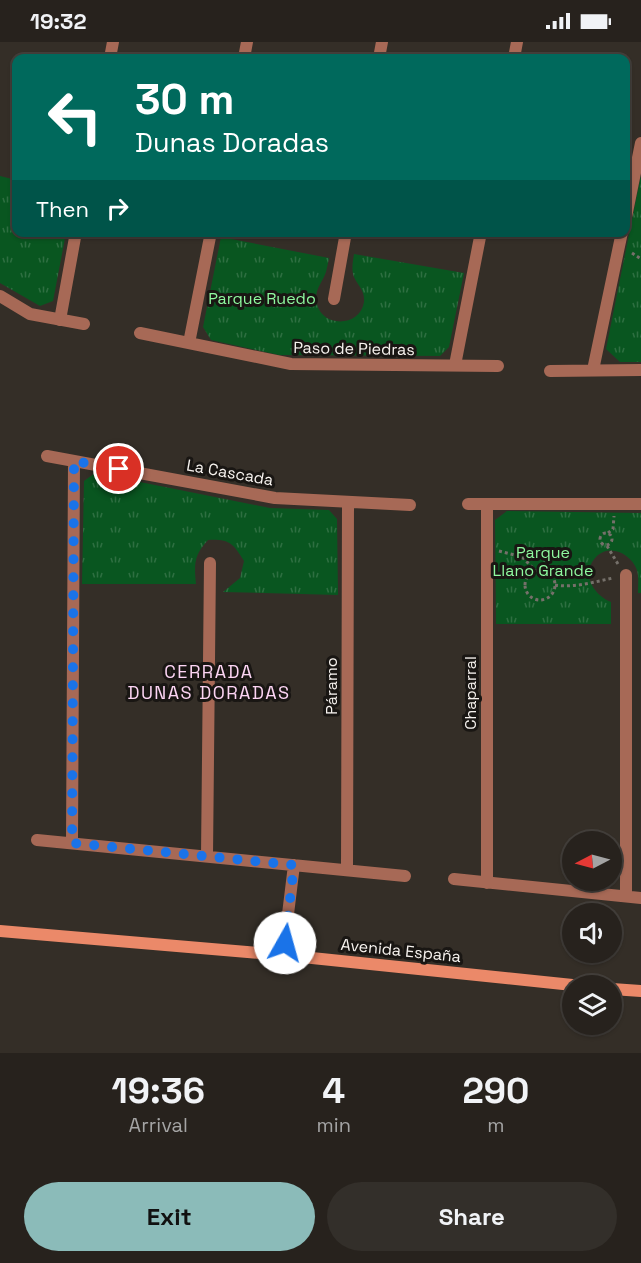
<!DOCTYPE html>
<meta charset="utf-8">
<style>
:root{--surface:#27221d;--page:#332f2a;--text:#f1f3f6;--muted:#a4a4a4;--line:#433f3b;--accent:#8bbbb9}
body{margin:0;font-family:"Space Grotesk",sans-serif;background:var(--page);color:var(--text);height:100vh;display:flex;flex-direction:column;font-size:22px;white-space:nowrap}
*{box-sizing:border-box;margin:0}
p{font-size:20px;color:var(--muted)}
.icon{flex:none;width:33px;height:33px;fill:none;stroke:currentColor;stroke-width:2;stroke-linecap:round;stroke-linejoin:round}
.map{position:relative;height:1011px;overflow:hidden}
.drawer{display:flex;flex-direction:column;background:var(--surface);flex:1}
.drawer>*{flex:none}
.banner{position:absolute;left:12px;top:12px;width:618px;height:183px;border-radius:12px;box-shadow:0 2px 4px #0004,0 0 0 2px var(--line);background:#00695c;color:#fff;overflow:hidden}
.needle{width:39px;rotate:264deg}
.fabs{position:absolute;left:562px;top:789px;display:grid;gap:12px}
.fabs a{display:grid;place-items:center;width:60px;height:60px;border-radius:50%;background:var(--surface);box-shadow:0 2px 4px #0004,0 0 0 2px var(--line);font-size:30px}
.pin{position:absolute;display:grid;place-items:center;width:51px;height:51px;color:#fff;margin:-26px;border:3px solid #fff;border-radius:50%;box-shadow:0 2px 6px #0007}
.me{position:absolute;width:66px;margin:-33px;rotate:7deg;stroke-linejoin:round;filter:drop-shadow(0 0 4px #0008)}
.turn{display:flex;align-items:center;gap:21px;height:126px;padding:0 24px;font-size:27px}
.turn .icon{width:78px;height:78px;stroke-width:2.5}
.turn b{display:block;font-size:42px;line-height:51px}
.then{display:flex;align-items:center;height:57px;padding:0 24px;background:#0003;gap:12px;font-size:22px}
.eta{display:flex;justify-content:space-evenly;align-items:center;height:102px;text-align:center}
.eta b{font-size:36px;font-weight:700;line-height:42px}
.cta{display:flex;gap:12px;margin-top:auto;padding:12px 24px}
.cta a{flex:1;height:69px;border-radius:36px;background:var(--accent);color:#111;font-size:24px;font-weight:700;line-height:69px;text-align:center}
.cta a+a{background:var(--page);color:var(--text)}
.status{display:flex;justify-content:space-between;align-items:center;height:42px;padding:0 30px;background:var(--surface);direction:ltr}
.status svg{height:16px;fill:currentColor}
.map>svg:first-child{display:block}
.grass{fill:url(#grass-tufts)}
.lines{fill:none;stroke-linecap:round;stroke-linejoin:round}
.path{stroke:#75706a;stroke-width:3;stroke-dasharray:3 3;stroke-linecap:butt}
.street{stroke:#a76956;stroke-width:12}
.secondary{stroke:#eb8969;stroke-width:12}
.route{stroke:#1a73e8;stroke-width:10;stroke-dasharray:0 18}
.labels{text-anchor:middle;stroke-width:6;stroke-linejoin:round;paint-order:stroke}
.park-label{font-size:16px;fill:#8ff99f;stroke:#191613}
.street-label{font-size:16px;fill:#f7f3ef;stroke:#191613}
.neighbourhood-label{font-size:18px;letter-spacing:1.5px;fill:#fdd5f4;stroke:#191613}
</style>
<div class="status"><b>19:32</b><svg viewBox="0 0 49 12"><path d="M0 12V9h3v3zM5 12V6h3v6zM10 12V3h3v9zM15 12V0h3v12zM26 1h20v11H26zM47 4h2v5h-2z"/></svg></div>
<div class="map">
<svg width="641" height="1011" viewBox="0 0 641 1011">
<defs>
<pattern id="grass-tufts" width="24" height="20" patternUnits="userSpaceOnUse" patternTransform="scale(1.5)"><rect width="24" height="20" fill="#095620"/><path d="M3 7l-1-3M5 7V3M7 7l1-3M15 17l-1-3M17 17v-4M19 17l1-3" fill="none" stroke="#2e6f41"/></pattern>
</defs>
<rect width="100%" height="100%" fill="#342e27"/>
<path class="grass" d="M641,133v187h-21l-14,-13z
M0,134l16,4v52l50,1 -13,68 -13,5 -40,-23z
M221,195l108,21c-1,5 -2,10 -3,14 -3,9 -10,16 -10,26 1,30 44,31 48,4 1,-12 -6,-16 -10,-25 -3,-7 -1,-16 0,-23l110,19 -15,74 -9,9 -161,-1 -68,-15 -8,-13z
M95,431l175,35 59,2 8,9 1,76 -115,-3 17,-14 4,-17c-11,-18 -15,-22 -36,-21 -14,15 -14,24 -12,44h-114l2,-103z
M507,469l134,2v80h-3c0,-7 1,-16 -1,-23 -6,-16 -27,-27 -41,-13 -16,17 -2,38 15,45v22h-115l-1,-104z"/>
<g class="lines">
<path class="path" d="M632,211l9,6
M600 497a6 6 0 1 1 12 0a6 6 0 1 1-12 0Z
M608,491l5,-4 1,-13
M607,504l11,18
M499,509l23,6 13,13
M525 543a15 15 0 1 1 30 0a15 15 0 1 1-30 0Z
M555,543c19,3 39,-3 58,-7"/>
<path class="street" d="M110,16l3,-16
M244,16l3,-16
M379,16l3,-16
M514,16l3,-16
M626,175l15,-74
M0,254l30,18 54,10
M334,257l12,-67
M60,278l16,-88
M140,291l151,31 207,2
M189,301l22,-111
M455,323l26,-133
M593,328l29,-138
M550,329l91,-1
M47,414l228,42 135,7
M468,462h173
M487,462v379
M626,533v321
M37,798l368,36
M72,801l2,-382
M207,814l3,-293
M347,828l1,-368
M454,837l187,19
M283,913l11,-90"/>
<path class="secondary" d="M0,889l283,24 299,31
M612,947l29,2"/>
</g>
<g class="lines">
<path class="route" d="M119,427l-45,-8 -2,382 222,22 -9,78"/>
</g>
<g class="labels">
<g class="park-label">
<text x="262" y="262">Parque Ruedo</text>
<text x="543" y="516">Parque<tspan x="543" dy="18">Llano Grande</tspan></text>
</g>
<g class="street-label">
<text transform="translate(354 306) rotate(1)" y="6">Paso de Piedras</text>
<text transform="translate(230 430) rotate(10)" y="6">La Cascada</text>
<text transform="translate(331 644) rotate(-90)" y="6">Páramo</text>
<text transform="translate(470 651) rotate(-90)" y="6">Chaparral</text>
<text transform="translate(401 908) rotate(6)" y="6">Avenida España</text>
</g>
<g class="neighbourhood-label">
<text x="209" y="636">CERRADA<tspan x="209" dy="21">DUNAS DORADAS</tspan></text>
</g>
</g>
</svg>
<div class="fabs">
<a><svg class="needle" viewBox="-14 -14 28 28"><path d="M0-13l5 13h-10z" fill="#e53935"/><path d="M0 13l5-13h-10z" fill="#a4a4a4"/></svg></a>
<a><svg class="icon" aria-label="sound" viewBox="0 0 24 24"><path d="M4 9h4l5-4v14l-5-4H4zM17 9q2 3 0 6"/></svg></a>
<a><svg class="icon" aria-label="layers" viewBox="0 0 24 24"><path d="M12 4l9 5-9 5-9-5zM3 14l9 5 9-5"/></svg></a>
</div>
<div class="pin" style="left:119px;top:427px;background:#d93025"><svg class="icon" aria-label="arrive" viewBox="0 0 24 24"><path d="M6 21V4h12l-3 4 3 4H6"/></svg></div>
<svg class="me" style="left:285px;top:901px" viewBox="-20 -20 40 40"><circle r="19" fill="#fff"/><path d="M0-13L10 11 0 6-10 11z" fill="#1a73e8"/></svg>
<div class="banner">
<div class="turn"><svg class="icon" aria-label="left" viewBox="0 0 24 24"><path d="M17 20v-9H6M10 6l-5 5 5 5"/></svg><div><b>30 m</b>Dunas Doradas</div></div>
<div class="then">Then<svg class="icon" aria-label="right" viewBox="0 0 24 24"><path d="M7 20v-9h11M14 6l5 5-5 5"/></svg></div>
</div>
</div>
<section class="drawer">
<div class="eta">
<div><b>19:36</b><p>Arrival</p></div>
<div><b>4</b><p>min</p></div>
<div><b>290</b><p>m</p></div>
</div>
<div class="cta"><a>Exit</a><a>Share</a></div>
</section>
